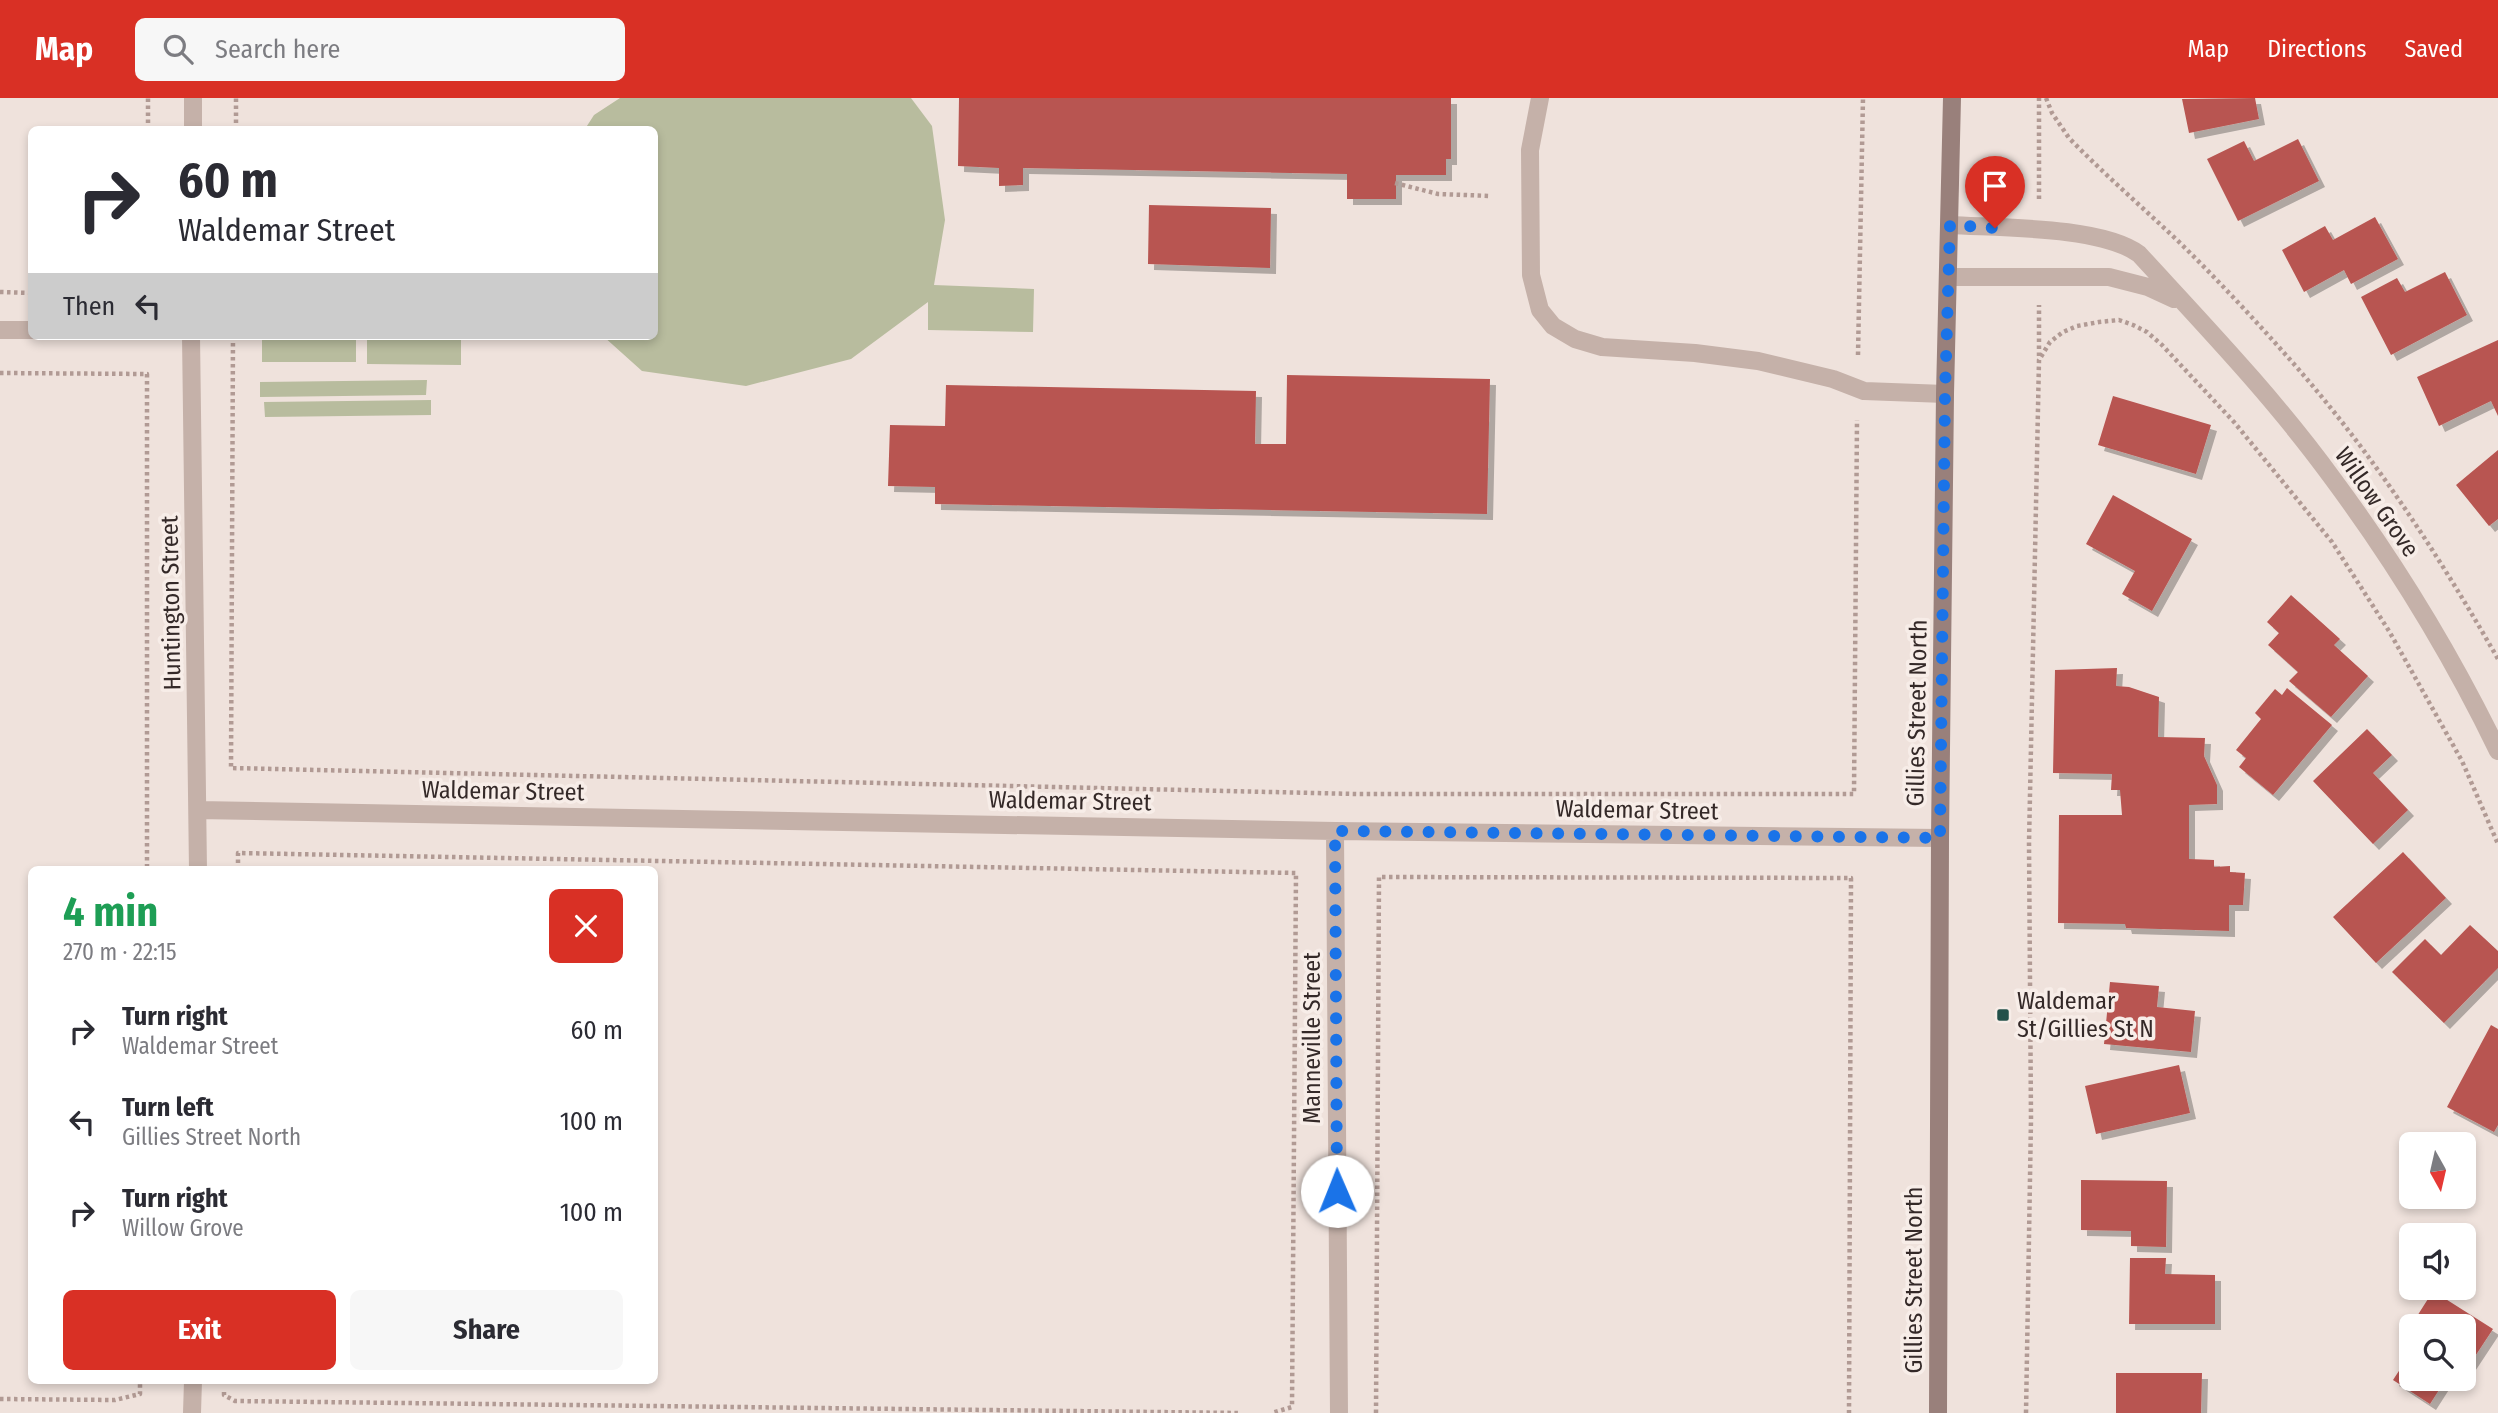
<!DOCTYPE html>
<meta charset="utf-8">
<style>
:root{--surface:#fff;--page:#f7f7f7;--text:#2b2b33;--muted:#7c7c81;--accent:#d93025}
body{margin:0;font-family:"Fira Sans Condensed",sans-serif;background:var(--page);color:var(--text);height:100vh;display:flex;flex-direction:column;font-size:26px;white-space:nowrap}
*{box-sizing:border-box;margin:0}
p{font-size:23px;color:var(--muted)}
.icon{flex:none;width:38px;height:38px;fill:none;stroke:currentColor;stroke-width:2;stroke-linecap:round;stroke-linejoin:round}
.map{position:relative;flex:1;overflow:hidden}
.panel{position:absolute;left:28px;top:768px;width:630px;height:518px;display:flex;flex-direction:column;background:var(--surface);border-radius:10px;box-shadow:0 4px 10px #0003}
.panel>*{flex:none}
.hud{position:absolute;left:28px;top:28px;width:630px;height:214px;border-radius:10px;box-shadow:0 4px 10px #0003;background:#fff;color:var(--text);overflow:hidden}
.needle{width:46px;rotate:172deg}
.buttons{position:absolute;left:2399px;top:1034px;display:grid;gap:14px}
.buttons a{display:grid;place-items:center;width:77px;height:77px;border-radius:10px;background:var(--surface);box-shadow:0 4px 10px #0003;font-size:35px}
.pin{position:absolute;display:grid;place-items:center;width:60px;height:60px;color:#fff;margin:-72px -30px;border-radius:50% 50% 50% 0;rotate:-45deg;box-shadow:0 0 7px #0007}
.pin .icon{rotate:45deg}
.me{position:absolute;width:77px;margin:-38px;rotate:359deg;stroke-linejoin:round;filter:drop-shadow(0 0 5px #0008)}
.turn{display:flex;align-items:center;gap:24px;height:147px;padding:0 35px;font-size:32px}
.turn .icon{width:91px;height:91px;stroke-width:2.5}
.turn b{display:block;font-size:49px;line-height:60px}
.then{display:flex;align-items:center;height:66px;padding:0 35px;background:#0003;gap:14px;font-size:26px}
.round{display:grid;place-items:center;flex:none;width:74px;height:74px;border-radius:10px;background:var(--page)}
.head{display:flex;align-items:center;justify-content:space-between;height:119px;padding:0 35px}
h1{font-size:42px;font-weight:700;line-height:52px;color:#1e9e55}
.primary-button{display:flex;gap:14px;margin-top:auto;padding:14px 35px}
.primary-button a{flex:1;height:80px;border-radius:10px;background:var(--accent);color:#fff;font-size:28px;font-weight:700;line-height:80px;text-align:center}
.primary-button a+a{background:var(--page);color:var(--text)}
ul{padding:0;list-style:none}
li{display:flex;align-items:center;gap:21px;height:91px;padding:0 35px}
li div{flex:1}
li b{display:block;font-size:26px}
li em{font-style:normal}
header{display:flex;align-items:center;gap:42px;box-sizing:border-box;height:98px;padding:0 35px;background:var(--accent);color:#fff}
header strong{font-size:33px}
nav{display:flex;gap:38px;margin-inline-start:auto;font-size:24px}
.search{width:490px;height:63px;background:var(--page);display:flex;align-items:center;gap:18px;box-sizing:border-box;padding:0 24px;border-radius:10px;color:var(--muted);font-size:26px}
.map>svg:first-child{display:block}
.green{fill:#b8bc9e}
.building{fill:#b85551;filter:url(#shadow)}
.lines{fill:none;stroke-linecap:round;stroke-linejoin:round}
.path{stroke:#b19a94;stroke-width:4.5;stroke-dasharray:3.5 3.5;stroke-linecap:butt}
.lane{stroke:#c5b1a9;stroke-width:18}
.street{stroke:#c5b1a9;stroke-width:18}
.secondary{stroke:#99807b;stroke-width:18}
.route{stroke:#1a73e8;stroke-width:12;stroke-dasharray:0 21.6}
.poi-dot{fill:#23504a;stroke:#f7ede8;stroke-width:2.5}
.labels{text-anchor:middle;stroke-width:7;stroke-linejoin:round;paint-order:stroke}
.street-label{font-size:24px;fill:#342928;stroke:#f7ede8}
.poi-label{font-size:24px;fill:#342928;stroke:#f7ede8;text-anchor:start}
</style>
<header>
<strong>Map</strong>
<div class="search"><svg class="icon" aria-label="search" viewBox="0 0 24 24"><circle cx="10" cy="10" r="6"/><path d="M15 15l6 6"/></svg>Search here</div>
<nav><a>Map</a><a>Directions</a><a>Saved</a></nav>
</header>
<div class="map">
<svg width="2498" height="1315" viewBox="0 0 2498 1315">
<defs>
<filter id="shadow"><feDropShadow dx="6" dy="6" stdDeviation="0" flood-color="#0004"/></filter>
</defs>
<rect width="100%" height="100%" fill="#efe2dc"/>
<path class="green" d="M620,0h291l21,28 13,94 -11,65 100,4 -1,43 -105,-2v-28l-77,57 -105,27 -104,-15 -39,-35h51v-206l-69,-1 9,-14z
M262,238h94v26h-94z
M367,238h94v29l-94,-1z
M427,282l-1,15 -166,2v-15z
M431,302v15l-166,2 -1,-15z"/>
<path class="building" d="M959,0h492v61h-5v16h-50v24h-49v-25l-324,-6v17l-24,1v-18l-41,-2z
M2255,0l4,21 -70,14 -7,-34z
M2298,41l21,42 -81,40 -31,-62 37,-18 10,20z
M1149,107l122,3 -1,60 -122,-4z
M2375,119l23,42 -47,25 -7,-14 -40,22 -22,-42 43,-24 8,14z
M2445,174l22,43 -76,40 -30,-58 36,-19 8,14z
M2498,242v76l-7,-15 -52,25 -22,-49z
M1287,277l203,4 -3,135 -552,-10v-17l-47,-1 2,-61 55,1 1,-41 310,6 -1,53h31z
M2113,298l98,29 -15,49 -98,-29z
M2498,352v69l-9,7 -33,-41z
M2113,397l79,44 -40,72 -30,-17 13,-23 -49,-27z
M2291,497l49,44 -6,6 34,31 -37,41 -42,-36 9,-9 -30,-27 11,-12 -12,-11z
M2117,570l-1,18 13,1 30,10 -1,40 47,1 -1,18 13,29v19l-28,1v54l25,1v7l16,-1v6l15,1 -2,32h-14v26l-103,-3 -1,-4 -67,-1 1,-108h63l-2,-25h-9l1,-16 -59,-1 2,-103z
M2287,590l45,37 -59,70 -34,-28 7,-9 -10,-8 25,-31 -6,-6 20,-24 7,6z
M2367,631l25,26 -19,18 35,37 -35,34 -60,-63z
M2403,754l43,46 -70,65 -43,-46z
M2470,827l28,26v17l-54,55 -52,-51 33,-33 16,16z
M2110,884l49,4 -2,21 38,4 -4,41 -87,-8z
M2491,927l7,4v96l-4,7 -47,-25z
M2179,967l11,48 -94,21 -11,-48z
M2081,1082l86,1 -1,66 -35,-1v-15l-50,-1z
M2130,1160h36l-1,16 50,1v49h-86z
M2433,1193l60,38 -29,44v-47h-52v9l-5,-3z
M2412,1253v28h34l-16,25 -37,-24z
M2116,1275h86l-1,40h-85z"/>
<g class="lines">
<path class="path" d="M2046,0l6,15 17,25c35,36 72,68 108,102 40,39 79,81 116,123 80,91 145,191 205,296
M148,32v-32
M236,32v-32
M1395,85l43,11 53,2
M2039,101v-101
M0,194l32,1
M233,238l-2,432 1126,26h497l3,-374
M1858,257l5,-257
M2039,258v-51
M0,275l147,1v496
M238,772v-17l1058,20 -4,534 -20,6
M224,1294v3l11,6 1005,12
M0,1301l115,1 25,-6v-13
M1376,1315l3,-536 472,1 -2,535
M2026,1315l5,-294 -2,-276 10,-483 11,-18 13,-10 14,-6 22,-4 20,-2 14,5 14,7 15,13 72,77 98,120 57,89 73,130 36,83"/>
<path class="lane" d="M1540,0l-10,52 1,125 9,35 13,16 22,13 27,8 93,6 63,8 75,18 31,12 81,3"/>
<path class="street" d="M193,32v-32
M1950,127c49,3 151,1 189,29 67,73 136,145 194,225 63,85 119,177 165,272
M1948,179h161l39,10 26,12
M0,232h32
M191,238l7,534
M198,712l1137,21 605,7
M1335,733l4,582
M192,1315l1,-32"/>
<path class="secondary" d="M1938,1315l2,-575 5,-444 7,-296"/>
</g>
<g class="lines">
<path class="route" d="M1337,1093l-2,-360 605,7 5,-444 5,-169 45,3"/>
</g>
<rect class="poi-dot" x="1996" y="910" width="14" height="14" rx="3.5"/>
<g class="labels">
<g class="street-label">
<text transform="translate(2377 404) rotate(55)" y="8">Willow Grove</text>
<text transform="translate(171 505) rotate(-91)" y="8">Huntington Street</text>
<text transform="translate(1917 615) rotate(-89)" y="8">Gillies Street North</text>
<text transform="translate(503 693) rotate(1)" y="8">Waldemar Street</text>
<text transform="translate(1070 703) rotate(1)" y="8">Waldemar Street</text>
<text transform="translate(1637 712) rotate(1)" y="8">Waldemar Street</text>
<text transform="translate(1312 940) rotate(-90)" y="8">Manneville Street</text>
<text transform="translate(1914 1182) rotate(-90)" y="8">Gillies Street North</text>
</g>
<g class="poi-label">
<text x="2017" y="911">Waldemar<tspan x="2017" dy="28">St/Gillies St N</tspan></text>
</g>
</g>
</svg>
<div class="buttons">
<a><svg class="needle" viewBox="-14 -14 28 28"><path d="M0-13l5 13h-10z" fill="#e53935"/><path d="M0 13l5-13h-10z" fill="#7c7c81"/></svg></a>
<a><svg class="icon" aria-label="sound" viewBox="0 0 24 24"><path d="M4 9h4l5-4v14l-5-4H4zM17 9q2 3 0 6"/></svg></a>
<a><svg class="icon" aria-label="search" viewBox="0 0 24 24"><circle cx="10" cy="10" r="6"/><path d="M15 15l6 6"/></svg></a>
</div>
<div class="pin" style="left:1995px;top:130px;background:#d93025"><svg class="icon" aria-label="arrive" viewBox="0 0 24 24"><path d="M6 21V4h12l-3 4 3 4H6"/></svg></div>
<svg class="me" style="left:1337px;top:1093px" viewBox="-20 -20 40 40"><circle r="19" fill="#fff"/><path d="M0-13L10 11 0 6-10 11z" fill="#1a73e8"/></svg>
<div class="hud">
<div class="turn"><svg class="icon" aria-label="right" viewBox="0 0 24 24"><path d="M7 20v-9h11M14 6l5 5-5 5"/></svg><div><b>60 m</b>Waldemar Street</div></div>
<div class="then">Then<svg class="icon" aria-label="left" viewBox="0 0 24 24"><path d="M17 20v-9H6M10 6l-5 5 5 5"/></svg></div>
</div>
<section class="panel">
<div class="head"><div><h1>4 min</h1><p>270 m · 22:15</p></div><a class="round" style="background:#d93025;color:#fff"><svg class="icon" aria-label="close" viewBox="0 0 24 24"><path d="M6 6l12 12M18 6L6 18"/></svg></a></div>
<ul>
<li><svg class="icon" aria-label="right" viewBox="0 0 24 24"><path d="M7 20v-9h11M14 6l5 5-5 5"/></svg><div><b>Turn right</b><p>Waldemar Street</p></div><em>60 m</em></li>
<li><svg class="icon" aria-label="left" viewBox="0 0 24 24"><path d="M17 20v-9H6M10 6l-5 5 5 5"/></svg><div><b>Turn left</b><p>Gillies Street North</p></div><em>100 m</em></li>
<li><svg class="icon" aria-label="right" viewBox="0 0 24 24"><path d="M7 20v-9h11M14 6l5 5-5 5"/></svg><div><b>Turn right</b><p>Willow Grove</p></div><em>100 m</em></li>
</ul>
<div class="primary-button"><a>Exit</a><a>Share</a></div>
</section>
</div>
